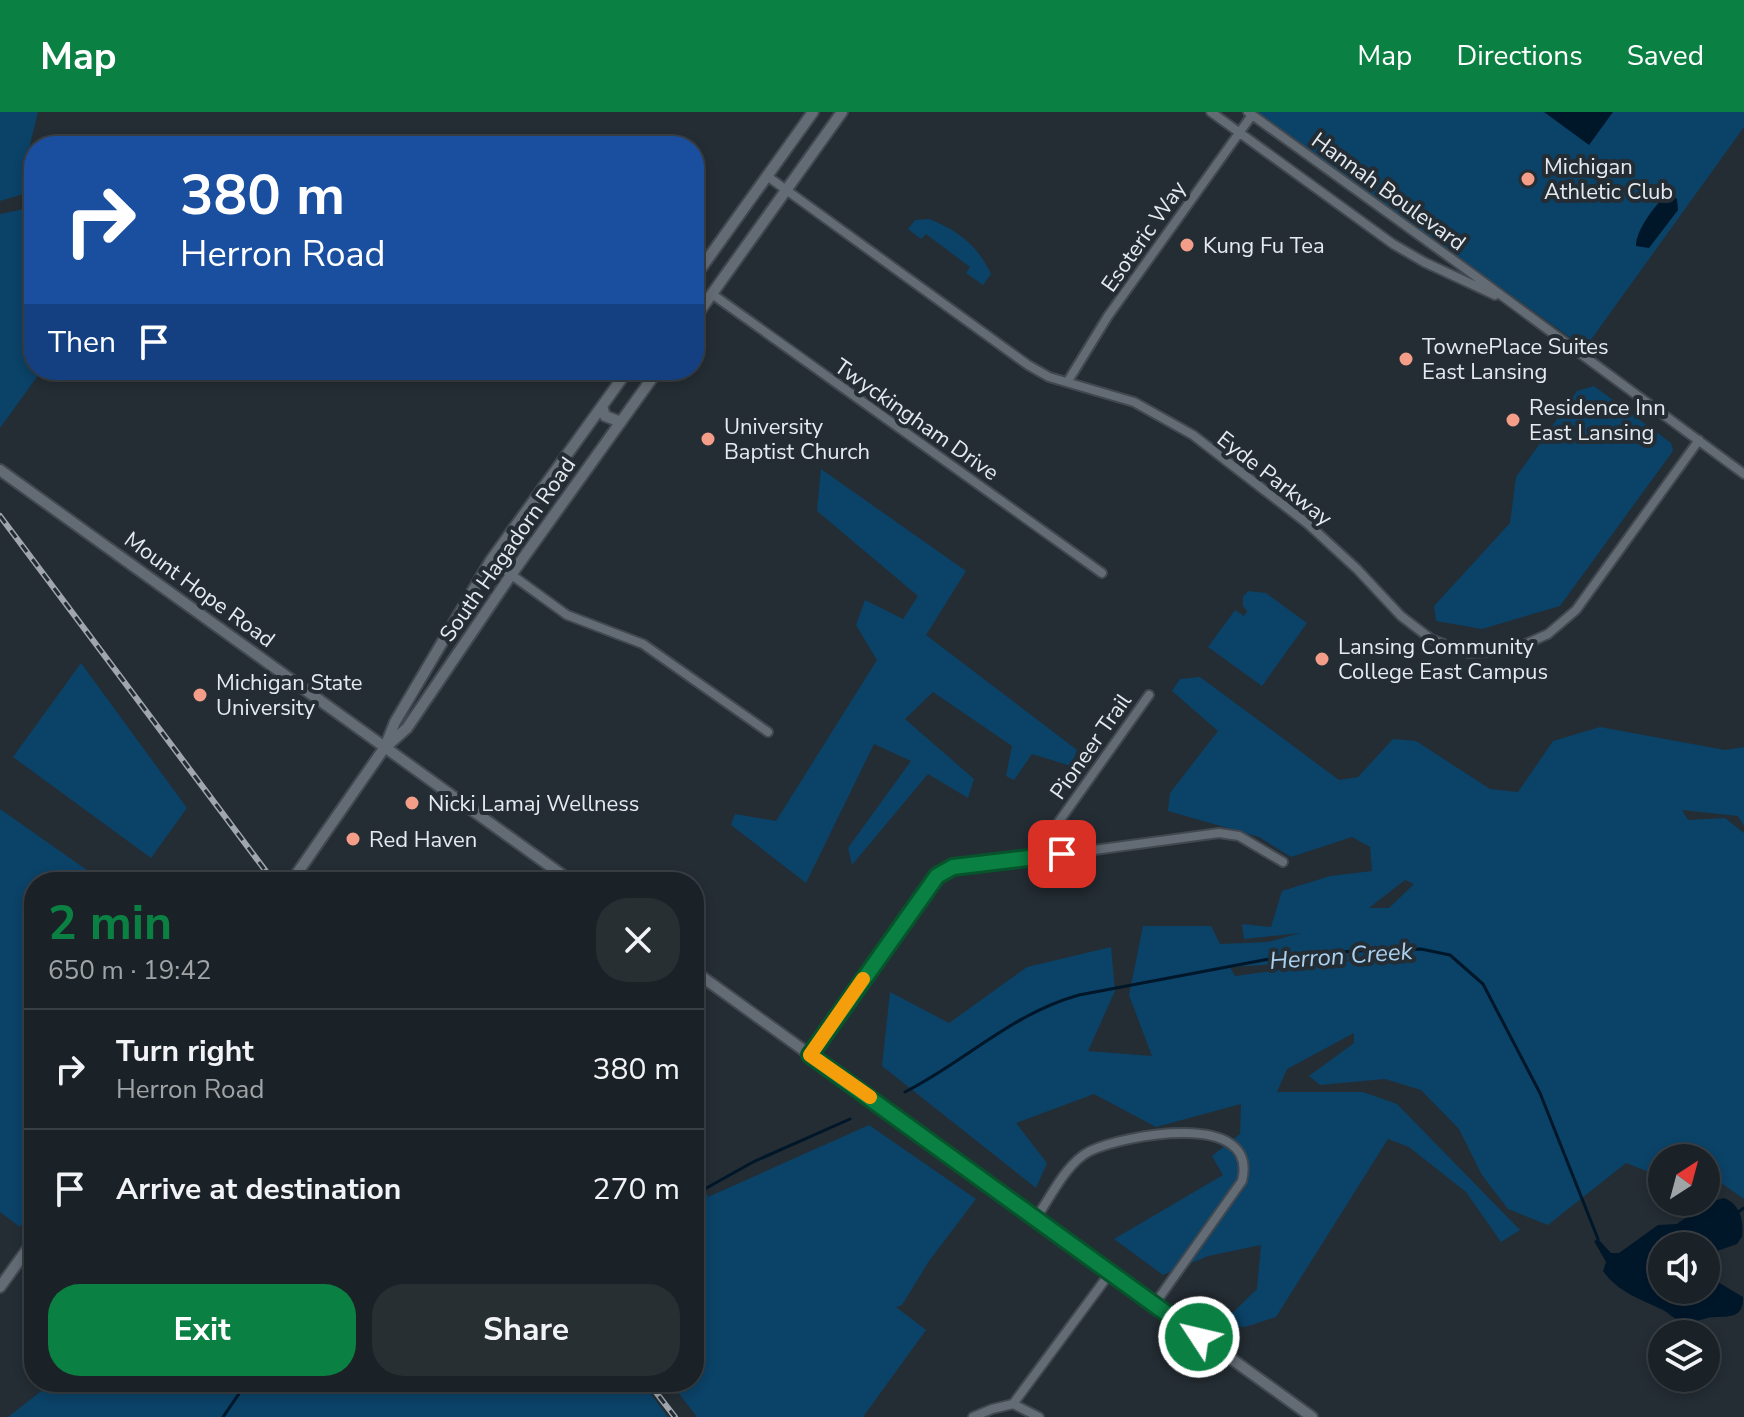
<!DOCTYPE html>
<meta charset="utf-8">
<style>
:root{--surface:#1b2227;--page:#282f33;--text:#f1f3f6;--muted:#a0a4a7;--line:#393f44;--accent:#0b8043}
body{margin:0;font-family:"Nunito Sans",sans-serif;background:var(--page);color:var(--text);height:100vh;display:flex;flex-direction:column;font-size:30px;white-space:nowrap}
*{box-sizing:border-box;margin:0}
p{font-size:26px;color:var(--muted)}
.icon{flex:none;width:44px;height:44px;fill:none;stroke:currentColor;stroke-width:2;stroke-linecap:round;stroke-linejoin:round}
.map{position:relative;flex:1;overflow:hidden}
.sheet{position:absolute;left:24px;top:760px;width:680px;height:520px;display:flex;flex-direction:column;background:var(--surface);border-radius:32px;box-shadow:0 4px 12px #0003,0 0 0 2px var(--line)}
.sheet>*{flex:none}
.hud{position:absolute;left:24px;top:24px;width:680px;height:244px;border-radius:32px;box-shadow:0 4px 12px #0003,0 0 0 2px var(--line);background:#1a4fa0;color:#fff;overflow:hidden}
.needle{width:52px;rotate:36deg}
.controls{position:absolute;left:1648px;top:1032px;display:grid;gap:16px}
.controls a{display:grid;place-items:center;width:72px;height:72px;border-radius:50%;background:var(--surface);box-shadow:0 4px 12px #0003,0 0 0 2px var(--line);font-size:40px}
.pin{position:absolute;display:grid;place-items:center;width:68px;height:68px;color:#fff;margin:-34px;border-radius:16px;box-shadow:0 4px 12px #0006}
.me{position:absolute;width:88px;margin:-44px;rotate:305deg;stroke-linejoin:round;filter:drop-shadow(0 0 6px #0008)}
.turn{display:flex;align-items:center;gap:28px;height:168px;padding:0 24px;font-size:36px}
.turn .icon{width:104px;height:104px;stroke-width:2.5}
.turn b{display:block;font-size:56px;line-height:68px}
.then{display:flex;align-items:center;height:76px;padding:0 24px;background:#0003;gap:16px;font-size:30px}
.round{display:grid;place-items:center;flex:none;width:84px;height:84px;border-radius:32px;background:var(--page)}
.summary{display:flex;align-items:center;justify-content:space-between;height:136px;padding:0 24px}
h1{font-size:48px;font-weight:700;line-height:60px;color:var(--accent)}
.cta{display:flex;gap:16px;margin-top:auto;padding:16px 24px}
.cta a{flex:1;height:92px;border-radius:32px;background:var(--accent);color:#fff;font-size:32px;font-weight:700;line-height:92px;text-align:center}
.cta a+a{background:var(--page);color:var(--text)}
ul{padding:0;list-style:none}
li{display:flex;align-items:center;gap:24px;height:120px;padding:0 24px;border-top:2px solid var(--line)}
li div{flex:1}
li b{display:block;font-size:30px}
li em{font-style:normal}
header{display:flex;align-items:center;gap:48px;box-sizing:border-box;height:112px;padding:0 40px;background:var(--accent);color:#fff}
header strong{font-size:38px}
nav{display:flex;gap:44px;margin-inline-start:auto;font-size:28px}
.map>svg:first-child{display:block}
.green{fill:#0b4267;fill-rule:evenodd}
.water{fill:#00172a}
.lines{fill:none;stroke-linecap:round;stroke-linejoin:round}
.stream{stroke:#00172a;stroke-width:3}
.minor-casing{stroke:#41484f;stroke-width:12}
.tertiary-casing{stroke:#41484f;stroke-width:14}
.minor{stroke:#636c75;stroke-width:8}
.tertiary{stroke:#636c75;stroke-width:10}
.rail-casing{stroke:#a0a6ac;stroke-width:6}
.rail{stroke:#242d34;stroke-width:3;stroke-dasharray:9;stroke-linecap:butt}
.route-casing{stroke:#07532c;stroke-width:20}
.route{stroke:#0b8043;stroke-width:14}
.slow{stroke:#f59e0b;stroke-width:14}
.poi-dot{fill:#f49e89;stroke:#242d34;stroke-width:3}
.labels{text-anchor:middle;stroke-width:8;stroke-linejoin:round;paint-order:stroke}
.poi-label{font-size:22px;fill:#e5eaef;stroke:#242d34;text-anchor:start}
.street-label{font-size:22px;fill:#e5eaef;stroke:#242d34}
.water-label{font-size:24px;font-style:italic;fill:#aad0f0;stroke:#242d34}
</style>
<header>
<strong>Map</strong>
<nav><a>Map</a><a>Directions</a><a>Saved</a></nav>
</header>
<div class="map">
<svg width="1744" height="1305" viewBox="0 0 1744 1305">
<rect width="100%" height="100%" fill="#242d34"/>
<path class="green" d="M0,0h38l-8,32 4,5v42l-34,10z
M1255,0h489v15l-159,221z
M34,95v163h8l-42,58v-214z
M929,107c29,11 49,27 62,55l-8,11 -17,-12 4,-6 -44,-33 -5,5 -13,-10 7,-9z
M1594,274l77,57 2,8 -113,155 -78,23 -46,-8 -2,-15 76,-83 6,-46 61,-86z
M821,357l145,102 -40,64 151,115 -6,16 -39,-12 -18,26 -8,-4 6,-30 -79,-54 -28,27 69,60 -6,19 -40,-24 -76,91 -4,-17 63,-87 -37,-17 -68,139 -75,-58 4,-11 41,7 101,-161 -21,-35 9,-25 38,19 15,-23 -101,-85z
M1248,479l18,2 41,30 -45,63 -54,-39 27,-37 9,6 3,-5 -4,-5v-9z
M81,551l106,145 -36,50 -138,-101z
M1200,565l139,103 19,-3 35,-38 23,2 74,48 28,3 35,-51 47,-14 125,23 19,-3v79l-6,-10 -56,-6 6,10 37,-2 19,15v366l-23,-16 -15,3v-28h-44v19l-36,-14 -78,62 -40,-16 -26,-34 -23,-46 -38,-39 -36,-11 -65,6 -11,-9 45,-33v-10l-67,36 -10,23h86l34,12 123,126 -19,12 -35,-50 -57,-45 -21,-8 -112,178 -31,10 -26,-1 38,-37 4,-44 -53,11 -45,19 -49,-36 109,-64 -11,-19 28,-22 1,-30 -85,23 -62,-33 -78,29 31,40 -11,25 -154,-122 8,-74 59,31 78,-56 84,-20 4,44 -27,60 64,5 -23,-61 14,-69h68l9,18 48,-2 32,-9 -56,6 -2,-15 29,3 11,-36 48,-15 42,-5 -2,-24 -18,-10 -61,20 -32,-20 -91,-26 2,-18 48,-62 -46,-40 8,-12zM1405,768l9,4 -25,24h-20zM1361,847l-126,17 -5,-9z
M0,697l104,73h-70v325l-14,20 -20,-15z
M869,1013l107,74 -47,62 -27,44 -6,2 30,23 -63,87h-166l-27,-35h24v-188l10,-6 4,9z
M53,1270h589l26,35h-660z"/>
<path class="water" d="M1544,0h69l-24,33z
M1669,83l8,4 1,11 -29,38 -13,-2c-1,-14 21,-46 33,-51z
M1724,1086c16,6 20,22 18,39l-5,7 -31,11v-9h-44v44h44v-15l37,22c1,25 -19,18 -36,21 -8,2 -16,6 -25,4 -7,-2 -14,-10 -21,-13 -23,-11 -43,-17 -58,-38l3,-9 -12,-21 4,-2 13,14h8l39,-28 19,-1 30,-21z"/>
<g class="lines">
<path class="stream" d="M905,980c61,-31 106,-78 174,-97l190,-36 84,-8 68,-2 29,6 33,29 57,109 58,146
M694,1083l59,-33 97,-43
M1737,1101l7,-5
M223,1305l24,-35"/>
<g class="minor-casing">
<path id="minor" d="M1211,0l182,132 31,18 71,33
M1248,0l215,155 281,207
M767,64l261,189 21,12 85,25 59,33 115,89 49,45 44,47 30,23 37,14 42,-2 38,-17 28,-24 123,-170
M712,182l390,279
M1068,269l40,-65 144,-201
M491,448l76,55 76,29 125,88
M1033,746l116,-163
M810,943l120,-171 17,-14 272,-37 20,3 44,26
M1036,1106c15,-21 30,-55 54,-67 33,-16 170,-42 152,30l-88,124
M1013,1292l26,13
M973,1305l19,-8 21,-5 97,-131"/>
</g>
<g class="tertiary-casing">
<path id="tertiary" d="M694,166l119,-166
M694,207l148,-207
M602,294l3,10 16,6
M0,358l572,412
M387,634l20,-18 104,-153 147,-205
M291,770l94,-135 10,-25 96,-162 137,-190
M694,859l618,446
M0,1175l34,-47"/>
</g>
<use href="#minor" class="minor"/>
<use href="#tertiary" class="tertiary"/>
<g class="rail-casing">
<path id="rail" d="M0,404l274,366
M648,1270l27,35"/>
</g>
<use href="#rail" class="rail"/>
</g>
<g class="lines">
<g class="route-casing">
<path id="route" d="M1062,742l-109,13 -16,9 -127,179 389,282"/>
</g>
<use href="#route" class="route"/>
<path class="slow" d="M863,867l-53,76 60,42"/>
</g>
<g class="poi-dot">
<circle cx="1528" cy="67" r="8"/>
<circle cx="1187" cy="133" r="8"/>
<circle cx="1406" cy="247" r="8"/>
<circle cx="1513" cy="308" r="8"/>
<circle cx="708" cy="327" r="8"/>
<circle cx="1322" cy="547" r="8"/>
<circle cx="200" cy="583" r="8"/>
<circle cx="412" cy="691" r="8"/>
<circle cx="353" cy="727" r="8"/>
</g>
<g class="labels">
<g class="poi-label">
<text x="1544" y="62">Michigan<tspan x="1544" dy="25">Athletic Club</tspan></text>
<text x="1203" y="141">Kung Fu Tea</text>
<text x="1422" y="242">TownePlace Suites<tspan x="1422" dy="25">East Lansing</tspan></text>
<text x="1529" y="303">Residence Inn<tspan x="1529" dy="25">East Lansing</tspan></text>
<text x="724" y="322">University<tspan x="724" dy="25">Baptist Church</tspan></text>
<text x="1338" y="542">Lansing Community<tspan x="1338" dy="25">College East Campus</tspan></text>
<text x="216" y="578">Michigan State<tspan x="216" dy="25">University</tspan></text>
<text x="428" y="699">Nicki Lamaj Wellness</text>
<text x="369" y="735">Red Haven</text>
</g>
<g class="street-label">
<text transform="translate(1389 79) rotate(36)" y="8">Hannah Boulevard</text>
<text transform="translate(1143 124) rotate(-55)" y="8">Esoteric Way</text>
<text transform="translate(917 307) rotate(35)" y="8">Twyckingham Drive</text>
<text transform="translate(1275 366) rotate(38)" y="8">Eyde Parkway</text>
<text transform="translate(507 437) rotate(-55)" y="8">South Hagadorn Road</text>
<text transform="translate(200 477) rotate(36)" y="8">Mount Hope Road</text>
<text transform="translate(1090 634) rotate(-55)" y="8">Pioneer Trail</text>
</g>
<g class="water-label">
<text transform="translate(1341 844) rotate(-4)" y="8">Herron Creek</text>
</g>
</g>
</svg>
<div class="controls">
<a><svg class="needle" viewBox="-14 -14 28 28"><path d="M0-13l5 13h-10z" fill="#e53935"/><path d="M0 13l5-13h-10z" fill="#a0a4a7"/></svg></a>
<a><svg class="icon" aria-label="sound" viewBox="0 0 24 24"><path d="M4 9h4l5-4v14l-5-4H4zM17 9q2 3 0 6"/></svg></a>
<a><svg class="icon" aria-label="layers" viewBox="0 0 24 24"><path d="M12 4l9 5-9 5-9-5zM3 14l9 5 9-5"/></svg></a>
</div>
<div class="pin" style="left:1062px;top:742px;background:#d93025"><svg class="icon" aria-label="arrive" viewBox="0 0 24 24"><path d="M6 21V4h12l-3 4 3 4H6"/></svg></div>
<svg class="me" style="left:1199px;top:1225px" viewBox="-20 -20 40 40"><circle r="17" fill="#0b8043" stroke="#fff" stroke-width="3"/><path d="M0-11L8 9 0 5-8 9z" fill="#fff"/></svg>
<div class="hud">
<div class="turn"><svg class="icon" aria-label="right" viewBox="0 0 24 24"><path d="M7 20v-9h11M14 6l5 5-5 5"/></svg><div><b>380 m</b>Herron Road</div></div>
<div class="then">Then<svg class="icon" aria-label="arrive" viewBox="0 0 24 24"><path d="M6 21V4h12l-3 4 3 4H6"/></svg></div>
</div>
<section class="sheet">
<div class="summary"><div><h1>2 min</h1><p>650 m · 19:42</p></div><a class="round"><svg class="icon" aria-label="close" viewBox="0 0 24 24"><path d="M6 6l12 12M18 6L6 18"/></svg></a></div>
<ul>
<li><svg class="icon" aria-label="right" viewBox="0 0 24 24"><path d="M7 20v-9h11M14 6l5 5-5 5"/></svg><div><b>Turn right</b><p>Herron Road</p></div><em>380 m</em></li>
<li><svg class="icon" aria-label="arrive" viewBox="0 0 24 24"><path d="M6 21V4h12l-3 4 3 4H6"/></svg><div><b>Arrive at destination</b></div><em>270 m</em></li>
</ul>
<div class="cta"><a>Exit</a><a>Share</a></div>
</section>
</div>
